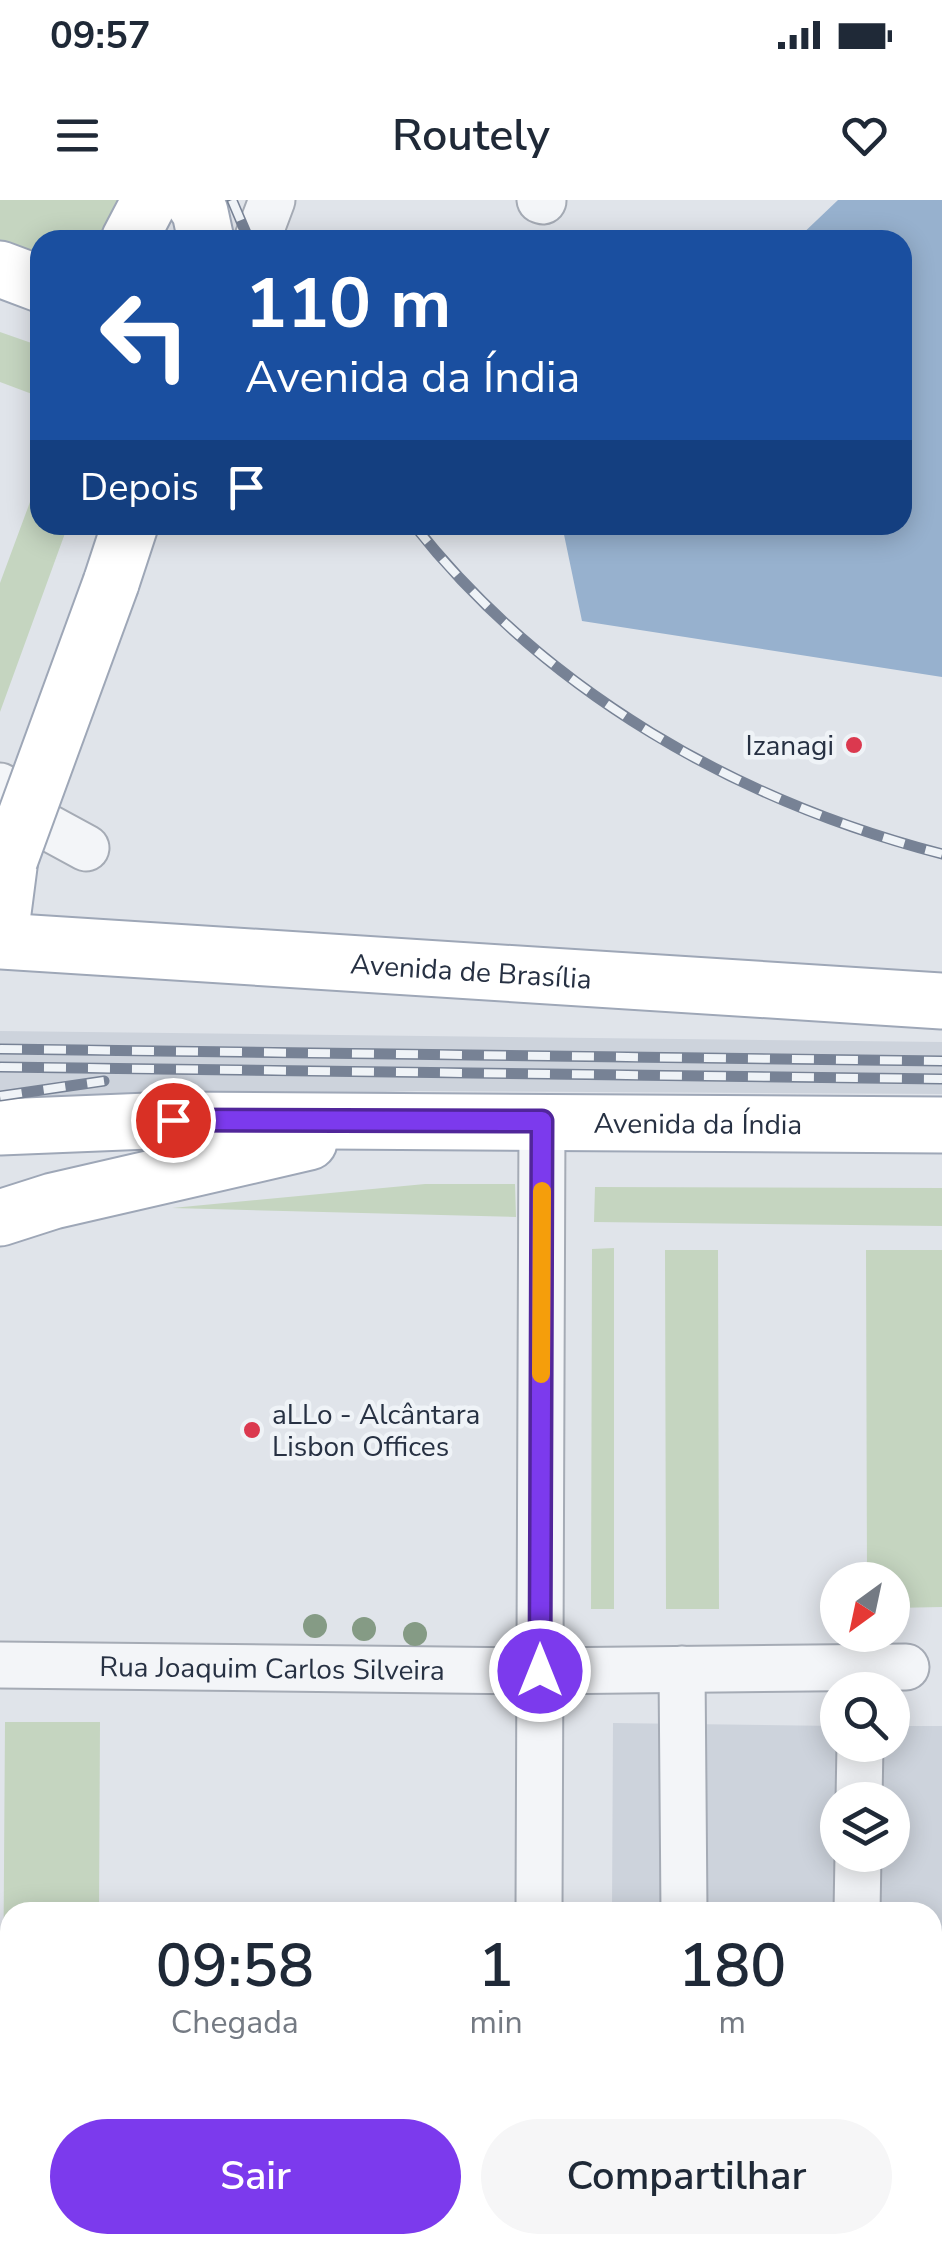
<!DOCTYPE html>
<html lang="pt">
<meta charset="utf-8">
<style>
:root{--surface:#fff;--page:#f6f6f7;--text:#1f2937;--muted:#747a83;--accent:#7c3aed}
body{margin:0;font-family:"Nunito Sans",sans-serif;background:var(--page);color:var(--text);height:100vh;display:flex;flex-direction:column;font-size:38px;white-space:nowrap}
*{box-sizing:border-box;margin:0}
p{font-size:32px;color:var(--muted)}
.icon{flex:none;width:55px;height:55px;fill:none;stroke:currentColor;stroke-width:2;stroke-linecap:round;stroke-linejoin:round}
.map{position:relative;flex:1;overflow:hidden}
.drawer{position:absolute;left:0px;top:1702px;width:942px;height:352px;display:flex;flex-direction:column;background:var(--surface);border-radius:30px 30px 0 0;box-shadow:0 5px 25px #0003}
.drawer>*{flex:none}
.hud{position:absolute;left:30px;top:30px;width:882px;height:305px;border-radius:30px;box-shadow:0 5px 25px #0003;background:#1a4fa0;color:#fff;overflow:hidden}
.needle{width:65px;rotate:213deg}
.controls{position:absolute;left:820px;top:1362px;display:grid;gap:20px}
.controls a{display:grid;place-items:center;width:90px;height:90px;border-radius:50%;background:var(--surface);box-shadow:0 5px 25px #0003;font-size:50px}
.pin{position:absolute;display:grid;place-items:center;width:85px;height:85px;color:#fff;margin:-42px;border:5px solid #fff;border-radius:50%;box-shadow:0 2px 10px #0007}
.me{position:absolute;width:110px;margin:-55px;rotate:0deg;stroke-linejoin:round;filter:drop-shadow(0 0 8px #0008)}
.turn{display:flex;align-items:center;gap:35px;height:210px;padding:0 50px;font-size:45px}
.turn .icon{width:130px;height:130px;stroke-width:2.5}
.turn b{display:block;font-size:70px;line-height:85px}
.then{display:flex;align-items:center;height:95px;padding:0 50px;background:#0003;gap:20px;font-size:38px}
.eta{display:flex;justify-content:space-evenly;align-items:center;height:170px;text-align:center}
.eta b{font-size:60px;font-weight:600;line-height:70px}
.action{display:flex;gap:20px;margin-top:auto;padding:20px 50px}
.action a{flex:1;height:115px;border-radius:60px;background:var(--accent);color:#fff;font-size:40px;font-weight:600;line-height:115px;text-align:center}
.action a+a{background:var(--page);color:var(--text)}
.status{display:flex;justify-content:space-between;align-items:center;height:70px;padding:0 50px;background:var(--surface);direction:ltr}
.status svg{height:28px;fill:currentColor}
header{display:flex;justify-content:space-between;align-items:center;height:130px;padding:0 50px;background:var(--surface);font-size:45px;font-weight:600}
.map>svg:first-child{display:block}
.built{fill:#cdd3dc;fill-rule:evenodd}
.green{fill:#c5d5c0}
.water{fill:#97b1ce}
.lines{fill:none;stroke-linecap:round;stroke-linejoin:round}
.minor-casing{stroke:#a5abb5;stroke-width:49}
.major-casing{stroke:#9ea7b7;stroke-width:59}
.minor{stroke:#f3f5f8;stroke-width:45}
.major{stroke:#fff;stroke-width:55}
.rail-casing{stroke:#778295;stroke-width:11}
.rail{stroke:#eff3f7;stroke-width:8;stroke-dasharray:22;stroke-linecap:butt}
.major-bridge-casing{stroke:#9ea7b7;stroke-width:59;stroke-linecap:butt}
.major-bridge{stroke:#fff;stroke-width:55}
.tree{fill:#859b85}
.route-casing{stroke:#51269a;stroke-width:25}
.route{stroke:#7c3aed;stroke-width:18}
.slow{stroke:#f59e0b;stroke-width:18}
.poi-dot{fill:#db394f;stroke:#eff3f7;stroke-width:4}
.labels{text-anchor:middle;stroke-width:9;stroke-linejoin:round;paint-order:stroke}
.poi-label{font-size:28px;fill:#273143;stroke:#eff3f7;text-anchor:end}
.street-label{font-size:28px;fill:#273143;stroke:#eff3f7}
</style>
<div class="status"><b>09:57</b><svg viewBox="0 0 49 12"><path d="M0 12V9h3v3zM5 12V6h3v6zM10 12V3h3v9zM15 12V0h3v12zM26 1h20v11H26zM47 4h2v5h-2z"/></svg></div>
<header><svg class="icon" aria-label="menu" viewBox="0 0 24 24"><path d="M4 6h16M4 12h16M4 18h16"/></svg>Routely<svg class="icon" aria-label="heart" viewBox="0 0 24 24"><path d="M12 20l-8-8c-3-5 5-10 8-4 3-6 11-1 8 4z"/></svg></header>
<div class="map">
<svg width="942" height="2054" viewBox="0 0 942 2054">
<rect width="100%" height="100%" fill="#e0e4ea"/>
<path class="built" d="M0,831l942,11v52l-525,-3 -400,12 -17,-10z
M613,1523l224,3 1,19h54l1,-19h49v528h-330v-9h320v-333h-320zM838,1600h54v55h-54z"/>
<path class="green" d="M0,0h123l-19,40h-64v18l-40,-14z
M0,132l40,14v51l-40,-15z
M40,275v50h28l-68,187v-129z
M425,984h90l1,33 -344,-9z
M595,987l347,1v38l-348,-4z
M614,1048v361h-23l1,-360z
M665,1050h53l1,359h-53z
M866,1050h76v357l-49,1 -1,-28h-25z
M5,1522h95l-1,190h-89v248l-8,-1z
M73,2045h285v9h-285z"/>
<path class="water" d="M838,0h104v477l-360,-56 -20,-96h340v-285h-106z"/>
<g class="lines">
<g class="minor-casing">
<g id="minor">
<path d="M540,0l3,1"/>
<path d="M257,40l15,-40"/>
<path d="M0,586l40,37 46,25"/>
<path id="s1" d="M0,1465l540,6 366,-4"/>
<path d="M682,1469l2,243"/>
<path d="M859,1600l1,-55"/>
<path d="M539,1712l3,-791"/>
<path d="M857,1712l1,-57"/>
<path d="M687,2045l1,9"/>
<path d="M538,2054v-9"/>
<path d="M889,2054v-9"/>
</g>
</g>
<g class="major-casing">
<g id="major">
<path d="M192,0l8,12 6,28"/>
<path d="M129,40l21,-40"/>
<path d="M0,69l40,15"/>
<path d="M111,383l19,-58"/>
<path d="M0,736l10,-77"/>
<path id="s2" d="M0,741l942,60"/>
<path id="s3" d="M0,927l173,-7 769,5"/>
<path d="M0,1018l53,-17 256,-59"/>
</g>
</g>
<use href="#minor" class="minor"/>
<use href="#major" class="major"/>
<g class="rail-casing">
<path id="rail" d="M232,0l17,40
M414,325c133,168 323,276 528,329
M0,849l942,12
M0,867l942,12
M0,896l104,-15"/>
</g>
<use href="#rail" class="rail"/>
<g class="major-bridge-casing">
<path id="major-bridge" d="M10,659l101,-276"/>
</g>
<use href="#major-bridge" class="major-bridge"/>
</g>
<g class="tree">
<circle cx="315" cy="1426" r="12"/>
<circle cx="364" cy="1429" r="12"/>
<circle cx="415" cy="1434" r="12"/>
</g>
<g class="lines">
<g class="route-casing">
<path id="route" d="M173,920l369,1 -2,550"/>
</g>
<use href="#route" class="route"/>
<path class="slow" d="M541,1174l1,-183"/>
</g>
<g class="poi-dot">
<circle cx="854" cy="545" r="10"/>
<circle cx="252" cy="1230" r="10"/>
</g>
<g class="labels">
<g class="poi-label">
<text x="834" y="555">Izanagi</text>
<text x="272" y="1224" text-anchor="start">aLLo - Alcântara<tspan x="272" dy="32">Lisbon Offices</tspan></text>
</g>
<g class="street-label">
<text dy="10" stroke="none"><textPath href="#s2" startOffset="472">Avenida de Brasília</textPath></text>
<text dy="10" stroke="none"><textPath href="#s3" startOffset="698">Avenida da Índia</textPath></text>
<text dy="10" stroke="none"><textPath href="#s1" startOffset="272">Rua Joaquim Carlos Silveira</textPath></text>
</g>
</g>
</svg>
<div class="controls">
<a><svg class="needle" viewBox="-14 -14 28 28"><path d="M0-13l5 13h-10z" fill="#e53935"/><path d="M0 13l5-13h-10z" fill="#747a83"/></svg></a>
<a><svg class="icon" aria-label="search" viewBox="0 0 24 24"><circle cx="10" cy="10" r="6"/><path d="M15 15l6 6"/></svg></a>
<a><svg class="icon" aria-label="layers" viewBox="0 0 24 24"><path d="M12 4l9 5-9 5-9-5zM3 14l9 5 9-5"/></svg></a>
</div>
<div class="pin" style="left:173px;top:920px;background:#d93025"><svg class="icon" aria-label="arrive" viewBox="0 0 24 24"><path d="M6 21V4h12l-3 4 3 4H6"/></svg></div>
<svg class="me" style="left:540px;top:1471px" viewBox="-20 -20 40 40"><circle r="17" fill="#7c3aed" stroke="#fff" stroke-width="3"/><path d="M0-11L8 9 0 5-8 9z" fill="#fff"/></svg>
<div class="hud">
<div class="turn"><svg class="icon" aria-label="left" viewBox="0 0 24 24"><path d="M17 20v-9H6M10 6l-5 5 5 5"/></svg><div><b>110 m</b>Avenida da Índia</div></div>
<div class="then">Depois<svg class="icon" aria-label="arrive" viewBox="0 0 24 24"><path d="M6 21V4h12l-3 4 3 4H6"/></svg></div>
</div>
<section class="drawer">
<div class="eta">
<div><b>09:58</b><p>Chegada</p></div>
<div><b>1</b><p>min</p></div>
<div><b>180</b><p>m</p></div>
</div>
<div class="action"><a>Sair</a><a>Compartilhar</a></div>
</section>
</div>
